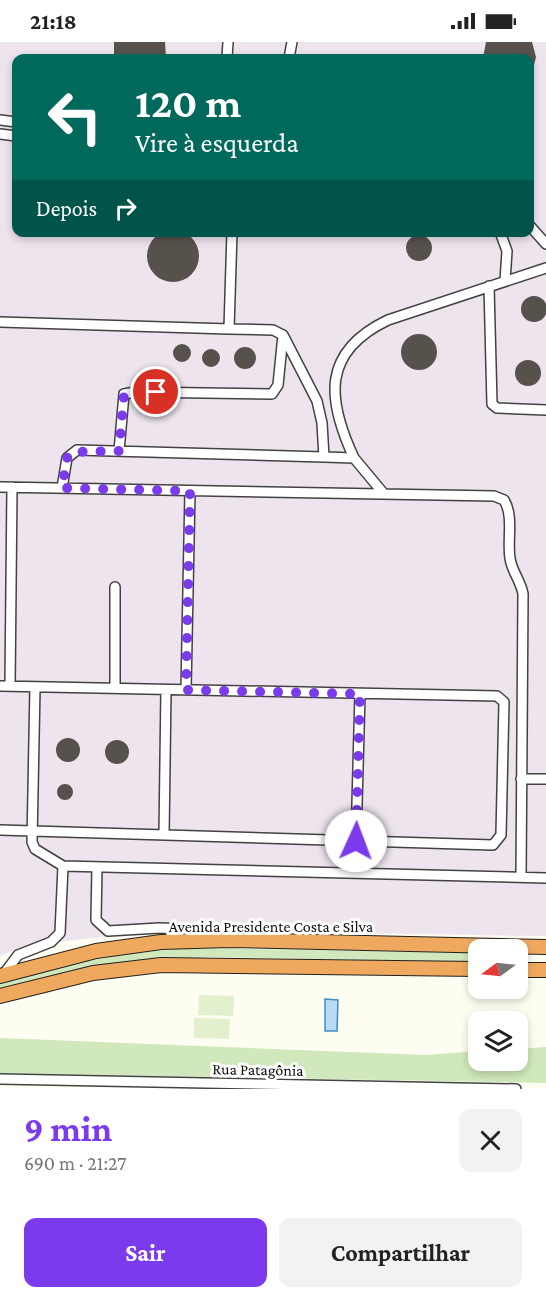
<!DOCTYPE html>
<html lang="pt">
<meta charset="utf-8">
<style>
:root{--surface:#fff;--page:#f2f2f2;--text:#222;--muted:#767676;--accent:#7c3aed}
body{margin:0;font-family:"Crimson Pro",serif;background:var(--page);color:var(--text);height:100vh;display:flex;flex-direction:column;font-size:22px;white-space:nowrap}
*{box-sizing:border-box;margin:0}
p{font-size:20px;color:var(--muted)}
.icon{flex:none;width:33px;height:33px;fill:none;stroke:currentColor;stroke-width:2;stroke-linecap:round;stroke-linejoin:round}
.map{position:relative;height:1047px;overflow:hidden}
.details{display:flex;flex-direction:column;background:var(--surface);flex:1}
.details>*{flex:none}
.banner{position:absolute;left:12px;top:12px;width:522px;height:183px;border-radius:12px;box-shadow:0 3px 9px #0003;background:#00695c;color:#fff;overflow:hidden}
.needle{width:39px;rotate:255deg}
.fabs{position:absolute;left:468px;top:897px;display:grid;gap:12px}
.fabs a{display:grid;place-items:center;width:60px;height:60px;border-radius:12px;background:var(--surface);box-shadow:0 3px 9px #0003;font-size:30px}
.pin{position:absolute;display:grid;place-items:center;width:51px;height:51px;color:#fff;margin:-26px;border:3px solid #fff;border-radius:50%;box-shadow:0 2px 6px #0007}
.me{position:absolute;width:66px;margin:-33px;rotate:2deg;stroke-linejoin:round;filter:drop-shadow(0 0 4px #0008)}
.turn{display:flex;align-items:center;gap:21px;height:126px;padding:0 24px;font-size:27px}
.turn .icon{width:78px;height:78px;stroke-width:2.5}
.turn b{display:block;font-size:42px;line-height:51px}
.then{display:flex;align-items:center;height:57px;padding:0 24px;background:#0003;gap:12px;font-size:22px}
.round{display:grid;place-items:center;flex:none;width:63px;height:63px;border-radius:12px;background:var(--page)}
.head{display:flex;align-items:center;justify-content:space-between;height:102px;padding:0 24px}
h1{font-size:36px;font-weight:700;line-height:45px;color:var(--accent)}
.primary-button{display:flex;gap:12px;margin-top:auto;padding:12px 24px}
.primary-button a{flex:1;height:69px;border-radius:12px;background:var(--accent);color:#fff;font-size:24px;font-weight:700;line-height:69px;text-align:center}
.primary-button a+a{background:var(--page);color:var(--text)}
.status{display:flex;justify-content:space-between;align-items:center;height:42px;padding:0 30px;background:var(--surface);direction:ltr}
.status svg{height:16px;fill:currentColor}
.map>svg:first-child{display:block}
.industrial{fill:#ede4ed;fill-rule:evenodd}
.green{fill:#d0e8bb}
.pitch{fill:#e2f0cd}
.water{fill:#b8daf4;stroke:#418bc9;stroke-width:1.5}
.building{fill:#57514c}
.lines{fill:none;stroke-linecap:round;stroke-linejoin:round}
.minor-casing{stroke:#424242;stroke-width:12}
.highway-casing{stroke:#202020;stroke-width:16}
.minor{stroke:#fff;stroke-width:9}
.highway{stroke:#efa95f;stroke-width:14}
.route{stroke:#7c3aed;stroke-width:10;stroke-dasharray:0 18}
.labels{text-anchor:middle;stroke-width:6;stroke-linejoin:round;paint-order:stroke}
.street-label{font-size:16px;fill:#0f0f0f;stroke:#fff}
</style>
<div class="status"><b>21:18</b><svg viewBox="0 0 49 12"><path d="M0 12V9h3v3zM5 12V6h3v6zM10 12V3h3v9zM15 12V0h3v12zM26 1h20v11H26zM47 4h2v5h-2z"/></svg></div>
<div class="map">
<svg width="546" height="1047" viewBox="0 0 546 1047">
<rect width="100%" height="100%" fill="#fefdf1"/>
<path class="industrial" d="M0,0h546v894l-388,-6 -132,16 -26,10zM16,16h514v174h-514z"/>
<path class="green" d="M193,906l285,5v9l-267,-5 -48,2 -163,32v-7c64,-21 126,-32 193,-36z
M0,996l426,17 52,-4v9h40v-11l28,-2v36l-546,-10z"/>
<path class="pitch" d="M199,953l35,1 -1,20 -35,-1z
M194,976l36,1 -1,20 -35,-1z"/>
<path class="water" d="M325,957l13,1 -1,31h-12z"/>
<path class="building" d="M114,0h51l1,16h-52z
M486,0h46l4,15 -5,21 -1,-20h-47z
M147 214a26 26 0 1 1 52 0a26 26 0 1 1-52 0Z
M406 206a13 13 0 1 1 26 0a13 13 0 1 1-26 0Z
M521 267a13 13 0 1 1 26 0a13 13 0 1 1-26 0Z
M401 310a18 18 0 1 1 36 0a18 18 0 1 1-36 0Z
M173 311a9 9 0 1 1 18 0a9 9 0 1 1-18 0Z
M234 316a11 11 0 1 1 22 0a11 11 0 1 1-22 0Z
M202 316a9 9 0 1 1 18 0a9 9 0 1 1-18 0Z
M515 331a13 13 0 1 1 26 0a13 13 0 1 1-26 0Z
M56 708a12 12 0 1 1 24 0a12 12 0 1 1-24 0Z
M105 710a12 12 0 1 1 24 0a12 12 0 1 1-24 0Z
M57 750a8 8 0 1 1 16 0a8 8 0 1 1-16 0Z"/>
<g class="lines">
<g class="minor-casing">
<path id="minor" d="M227,16l1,-16
M289,16l3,-16
M0,78l16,2
M0,92l16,2
M530,184l16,18
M500,190l7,19 -2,30
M489,244l3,118 5,4 49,2
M0,280l229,7
M119,409l5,-57 11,-2 137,2 6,-9 5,-50
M324,415l30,1 30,36
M354,416c-27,-58 -33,-106 34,-138l158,-52
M0,445l494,9 10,4c10,16 3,40 6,58 1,12 11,23 13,36l-2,283
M62,446l5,-30 10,-8 247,7 -2,-34 -5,-22 -34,-66 -10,-5 -44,-1 3,-97
M0,644l497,10 7,6 -3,133 -8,10 -493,-15
M10,644l2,-199
M35,645l-3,155 3,7 28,17 483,12
M115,646v-101
M186,648l4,-199
M521,737h25
M164,793l2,-145
M356,799l4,-147
M97,825l-1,53 12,11 51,-3 31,1 28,8
M3,933l15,-20 33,-13 9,-9 3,-67
M0,1037l516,10"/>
</g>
<g class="highway-casing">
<path id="highway" d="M518,928h28
M0,934l96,-25 65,-9 68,-2 317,7
M0,954l93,-23 68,-8 317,4"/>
</g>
<use href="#minor" class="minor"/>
<use href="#highway" class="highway"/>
</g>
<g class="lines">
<path class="route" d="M156,350h-27l-5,2 -5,57 -47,1 -5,6 -5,30 128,3 -4,199 174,4 -4,147"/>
</g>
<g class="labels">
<g class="street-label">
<text x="271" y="890">Avenida Presidente Costa e Silva</text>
<text transform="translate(258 1027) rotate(1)" y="6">Rua Patagônia</text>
</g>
</g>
</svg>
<div class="fabs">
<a><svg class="needle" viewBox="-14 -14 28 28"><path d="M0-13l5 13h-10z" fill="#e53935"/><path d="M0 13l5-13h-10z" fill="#767676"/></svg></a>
<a><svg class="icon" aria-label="layers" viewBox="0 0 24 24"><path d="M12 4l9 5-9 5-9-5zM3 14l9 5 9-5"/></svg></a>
</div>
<div class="pin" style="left:156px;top:350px;background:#d93025"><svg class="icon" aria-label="arrive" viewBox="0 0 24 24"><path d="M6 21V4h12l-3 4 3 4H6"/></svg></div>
<svg class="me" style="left:356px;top:799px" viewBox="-20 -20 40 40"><circle r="19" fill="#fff"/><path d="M0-13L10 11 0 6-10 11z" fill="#7c3aed"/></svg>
<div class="banner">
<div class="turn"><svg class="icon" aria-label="left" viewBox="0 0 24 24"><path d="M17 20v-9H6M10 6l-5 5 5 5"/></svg><div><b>120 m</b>Vire à esquerda</div></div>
<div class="then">Depois<svg class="icon" aria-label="right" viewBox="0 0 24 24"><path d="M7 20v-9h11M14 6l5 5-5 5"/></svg></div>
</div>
</div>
<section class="details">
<div class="head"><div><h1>9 min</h1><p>690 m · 21:27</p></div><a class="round"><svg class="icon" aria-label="close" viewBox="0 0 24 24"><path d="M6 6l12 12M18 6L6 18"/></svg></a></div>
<div class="primary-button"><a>Sair</a><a>Compartilhar</a></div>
</section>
